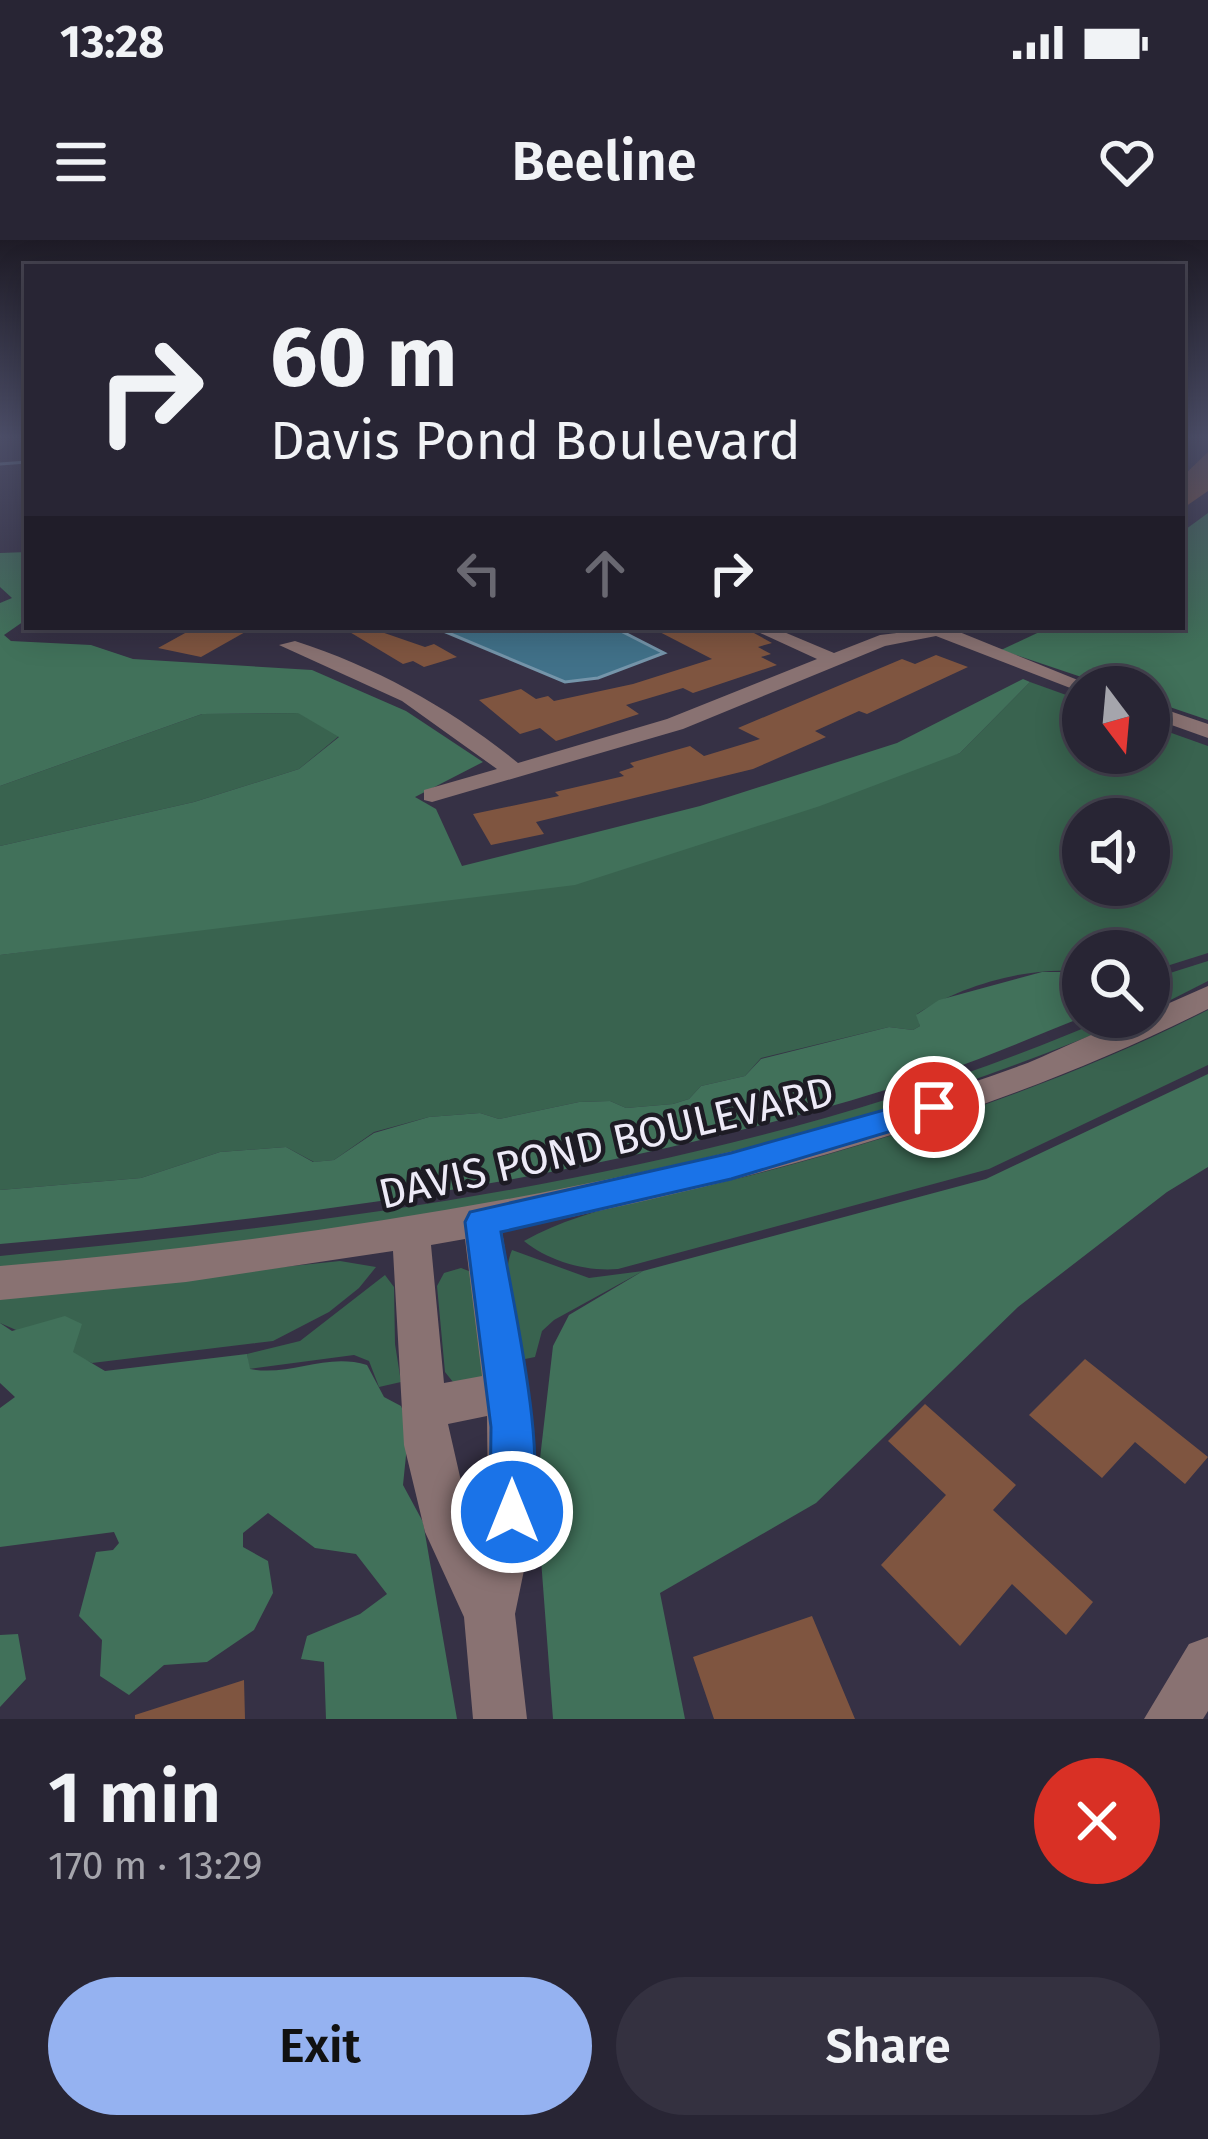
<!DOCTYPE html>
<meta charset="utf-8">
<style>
:root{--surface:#282534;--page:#343140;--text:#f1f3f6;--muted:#a5a5ac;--line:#44424f;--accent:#95b2f1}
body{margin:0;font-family:"Fira Sans",sans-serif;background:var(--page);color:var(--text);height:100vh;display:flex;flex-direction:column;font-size:45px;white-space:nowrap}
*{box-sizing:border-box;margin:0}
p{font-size:39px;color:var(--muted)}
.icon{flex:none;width:66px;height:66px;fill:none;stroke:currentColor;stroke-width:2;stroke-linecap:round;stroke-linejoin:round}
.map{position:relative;height:1479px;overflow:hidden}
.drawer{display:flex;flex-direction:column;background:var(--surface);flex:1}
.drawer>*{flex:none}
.banner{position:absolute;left:24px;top:24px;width:1161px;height:366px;border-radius:0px;box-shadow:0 6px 30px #0003,0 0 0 3px var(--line);background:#282534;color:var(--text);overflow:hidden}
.needle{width:78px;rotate:164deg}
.fabs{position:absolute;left:1062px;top:426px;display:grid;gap:24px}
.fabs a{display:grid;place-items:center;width:108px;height:108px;border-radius:50%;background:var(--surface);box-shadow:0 6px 30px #0003,0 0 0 3px var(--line);font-size:60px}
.pin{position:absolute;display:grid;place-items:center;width:102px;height:102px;color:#fff;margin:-51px;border:6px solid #fff;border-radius:50%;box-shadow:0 3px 12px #0007}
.me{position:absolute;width:132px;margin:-66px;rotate:0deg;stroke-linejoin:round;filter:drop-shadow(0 0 9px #0008)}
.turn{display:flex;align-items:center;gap:42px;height:252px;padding:0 48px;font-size:54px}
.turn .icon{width:156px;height:156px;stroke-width:2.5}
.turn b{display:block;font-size:84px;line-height:102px}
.lanes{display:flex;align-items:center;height:114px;padding:0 48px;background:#0003;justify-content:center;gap:60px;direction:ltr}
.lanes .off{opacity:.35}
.round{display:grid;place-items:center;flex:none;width:126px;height:126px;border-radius:63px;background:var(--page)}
.headline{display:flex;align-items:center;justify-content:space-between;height:204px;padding:0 48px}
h1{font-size:72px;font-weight:600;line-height:90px}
.primary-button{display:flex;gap:24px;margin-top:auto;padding:24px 48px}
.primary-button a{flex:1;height:138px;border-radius:72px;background:var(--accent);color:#111;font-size:48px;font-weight:600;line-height:138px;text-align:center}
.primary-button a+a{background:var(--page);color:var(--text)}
.status{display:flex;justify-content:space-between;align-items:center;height:84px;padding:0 60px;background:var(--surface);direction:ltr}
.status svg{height:33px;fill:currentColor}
header{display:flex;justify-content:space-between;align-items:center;height:156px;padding:0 48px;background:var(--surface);font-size:54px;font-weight:600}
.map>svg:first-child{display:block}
.green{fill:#39634f;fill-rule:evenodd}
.forest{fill:#41715a}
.water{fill:#417189;stroke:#7595aa;stroke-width:3}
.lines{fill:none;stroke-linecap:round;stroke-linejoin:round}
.stream{stroke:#7595aa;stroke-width:3}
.building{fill:#7f5540}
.minor{fill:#897272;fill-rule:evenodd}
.route{fill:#1a73e8;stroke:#114b97;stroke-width:3}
.labels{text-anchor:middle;stroke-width:9;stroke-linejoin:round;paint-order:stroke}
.near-street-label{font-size:42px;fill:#edeaf7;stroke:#1d1b24}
</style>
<div class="status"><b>13:28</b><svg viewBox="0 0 49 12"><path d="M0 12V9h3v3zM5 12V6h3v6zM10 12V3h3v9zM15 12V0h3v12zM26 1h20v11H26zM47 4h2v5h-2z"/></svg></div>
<header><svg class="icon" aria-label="menu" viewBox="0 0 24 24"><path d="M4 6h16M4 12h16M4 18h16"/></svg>Beeline<svg class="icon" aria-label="heart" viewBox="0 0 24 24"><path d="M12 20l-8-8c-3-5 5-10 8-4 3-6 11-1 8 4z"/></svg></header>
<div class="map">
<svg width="1208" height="1479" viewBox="0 0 1208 1479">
<rect width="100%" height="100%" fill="#363145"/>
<path class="green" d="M1030,442l53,19v52h66v-28l59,21v207l-54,17 -5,7v-26h-66v21c-53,-7 -123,14 -166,42l3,12 -7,4 -24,-3 -128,31 -16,18 -44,10 -12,13 -16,5 -47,4 -16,-7 -31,1 -80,17 -19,-6 -51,4 -55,15 -40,28 -20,2 -28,-15 -66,5 -79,26 -141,12v-235l260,-34 700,-168zM1083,579h66v66h-66z
M299,473l40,23 -40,33 -105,33 -194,44v-60l202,-72z
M1208,721v20l-59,30v-14l21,-24z
M1208,770v55l-219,104 -371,100c-31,3 -70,-8 -94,-28 70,-39 158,-47 236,-68 154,-41 306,-91 448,-163z
M1110,777h25c-280,121 -580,182 -881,227 -84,12 -170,16 -254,24v-12c375,-36 761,-88 1110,-239z
M512,1010l77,28 54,-7 -89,49 -12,11 -7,26 -15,3c-3,-14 0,-28 -2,-40 -5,-26 -17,-43 -6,-70z
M340,1021l36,6 -17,21 -30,24 -56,29 -181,22 -92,-40v-26z
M461,1028l13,5 11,104 -32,5 -8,-10 -8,-86 7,-13z
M385,1035l9,12 1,57 6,38 -22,5 -10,-26 -15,-6 -105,14 -2,-15 53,-13z"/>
<path class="forest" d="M1208,273v207l-59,-20v-13h-38l-110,-37 49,-23h132v-95z
M27,312v67l-23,16 7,6 80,4 42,14 179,11 94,41 77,51 -68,35 21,12 26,57 238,-60 197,-63 126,-64 7,3 -70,71 -140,53 -245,79 -575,70v-109l194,-44 105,-33 40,-32 -41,-24 -96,1 -202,72v-183l12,-5 -12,-11v-34z
M1042,732h41v45c-48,19 -95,40 -144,56 -303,100 -623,144 -939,171v-54l141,-12 79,-26 66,-5 27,15 21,-2 40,-27 55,-16 51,-4 19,6 80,-17 31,-1 16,7 47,-4 16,-5 12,-13 44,-10 16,-17 128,-32 24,3 7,-4 -4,-11 23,-15z
M1208,834v93l-41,25 -149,115 -202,196 -156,90 25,126h-132l-17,-226 17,-147 16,-31 74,-44 343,-92z
M65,1076l17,8 -9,28 32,19 142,-17 3,15c40,8 76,-17 117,-4l17,32 17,9 8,20 -6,59 20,37 34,197h-131l-2,-57 -23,-3 6,-23 53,-22 27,-20 -31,-40 -41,-6 -47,-35 -25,20v14l25,14 5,32 -19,37 -47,32 -43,3 -35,30 -29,-19 2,-36 -23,-24 17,-64 17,-2 6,-7 -5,-11 -114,15v-139l15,-11 -15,-14v-60l12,8z
M18,1394l8,45 -26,28v-72z"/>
<path class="water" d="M434,387h179l51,26 -66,25 -33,4z"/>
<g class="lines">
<path class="stream" d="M0,224l27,-2"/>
</g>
<path class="building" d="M1208,212v39l-26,18v-32z
M196,387h58l-53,30 -43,-9z
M367,387l58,20 9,-3 23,13 -33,10 -11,-6 -10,3 -60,-36z
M650,387h93l29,16 -14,4 13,7 -10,3 16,8 -84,28 -10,-5 -57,17 13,9 -83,27 -16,-13 -20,6 -41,-34 42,-11 15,10 12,-3 6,5 79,-17 79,-25z
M936,415l32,12 -101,47 -8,-3 -44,20 11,6 -73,32 -217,53 8,12 -53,11 -18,-31 86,-18 -4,-4 69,-16 -5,-4 15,-5 -4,-4 60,-17 14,10 56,-17 -22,-11 164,-69 13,5z
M1085,1119l123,98 -23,27 -50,-42 -33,36 -73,-63z
M925,1164l91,81 -23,25 100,92 -27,33 -54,-51 -52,62 -79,-81 65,-70 -58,-54z
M812,1376l43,103h-141l-21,-62z
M244,1440l1,39h-110v-4z"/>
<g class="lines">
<path class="minor" d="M747,387h25l62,26 46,-18 67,-8 148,60 -17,4 -142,-55 -51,10 -202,83 -251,73 -8,-2v-10l73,-21 -95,-68 -123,-56 16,-4c83,27 155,67 223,122l149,-44 150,-60z
M1149,464l59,20v14l-59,-21z
M1208,746v23c-221,111 -464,174 -706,222l31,196 3,85 -21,102 12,105h-54l-9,-102 -39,-85 -21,-87 -11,-194 -207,31 -186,18v-34c269,-23 535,-63 797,-131 76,-20 151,-43 225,-70 31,-11 99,-48 127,-48v-5zM465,999l17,137 -38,7 -13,-138zM487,1176l1,96 -7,31 -10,-18 -23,-101z
M1208,1397v74l-5,8h-59l45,-75z"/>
</g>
<linearGradient id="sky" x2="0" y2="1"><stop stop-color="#1e1b26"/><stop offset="0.49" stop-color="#4c4e68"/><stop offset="1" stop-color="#4c4e68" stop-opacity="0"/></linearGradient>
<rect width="1208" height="402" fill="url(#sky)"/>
<path class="route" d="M934,856l11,3 4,8 -4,8 -214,64 -230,53c11,69 51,235 26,295l-15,7 -16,-7 -6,-15 1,-85 -26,-205 5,-10 261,-59z"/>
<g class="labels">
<g class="near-street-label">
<text transform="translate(606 902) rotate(-13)" y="15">DAVIS POND BOULEVARD</text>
</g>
</g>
</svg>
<div class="fabs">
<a><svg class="needle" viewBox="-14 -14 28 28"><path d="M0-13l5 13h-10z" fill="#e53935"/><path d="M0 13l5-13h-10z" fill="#a5a5ac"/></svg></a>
<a><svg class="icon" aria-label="sound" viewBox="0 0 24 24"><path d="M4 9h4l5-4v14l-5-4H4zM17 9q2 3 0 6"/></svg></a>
<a><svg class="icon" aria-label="search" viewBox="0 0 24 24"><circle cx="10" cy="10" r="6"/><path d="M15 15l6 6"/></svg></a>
</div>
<div class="pin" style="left:934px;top:867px;background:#d93025"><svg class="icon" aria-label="arrive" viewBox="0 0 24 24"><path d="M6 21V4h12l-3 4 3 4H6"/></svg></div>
<svg class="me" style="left:512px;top:1272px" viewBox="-20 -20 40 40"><circle r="17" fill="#1a73e8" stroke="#fff" stroke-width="3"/><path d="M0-11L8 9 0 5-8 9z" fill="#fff"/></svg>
<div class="banner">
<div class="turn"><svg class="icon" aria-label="right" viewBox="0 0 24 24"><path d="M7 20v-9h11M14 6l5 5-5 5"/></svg><div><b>60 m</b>Davis Pond Boulevard</div></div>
<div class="lanes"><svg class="icon off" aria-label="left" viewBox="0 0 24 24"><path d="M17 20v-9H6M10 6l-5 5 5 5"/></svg><svg class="icon off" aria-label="ahead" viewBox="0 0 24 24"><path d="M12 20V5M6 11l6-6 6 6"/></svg><svg class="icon" aria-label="right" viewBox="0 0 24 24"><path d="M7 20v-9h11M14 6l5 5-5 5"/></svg></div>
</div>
</div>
<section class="drawer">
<div class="headline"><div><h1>1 min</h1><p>170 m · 13:29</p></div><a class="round" style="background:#d93025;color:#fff"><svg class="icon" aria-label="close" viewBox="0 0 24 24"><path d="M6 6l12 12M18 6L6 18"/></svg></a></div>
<div class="primary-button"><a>Exit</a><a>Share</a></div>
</section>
